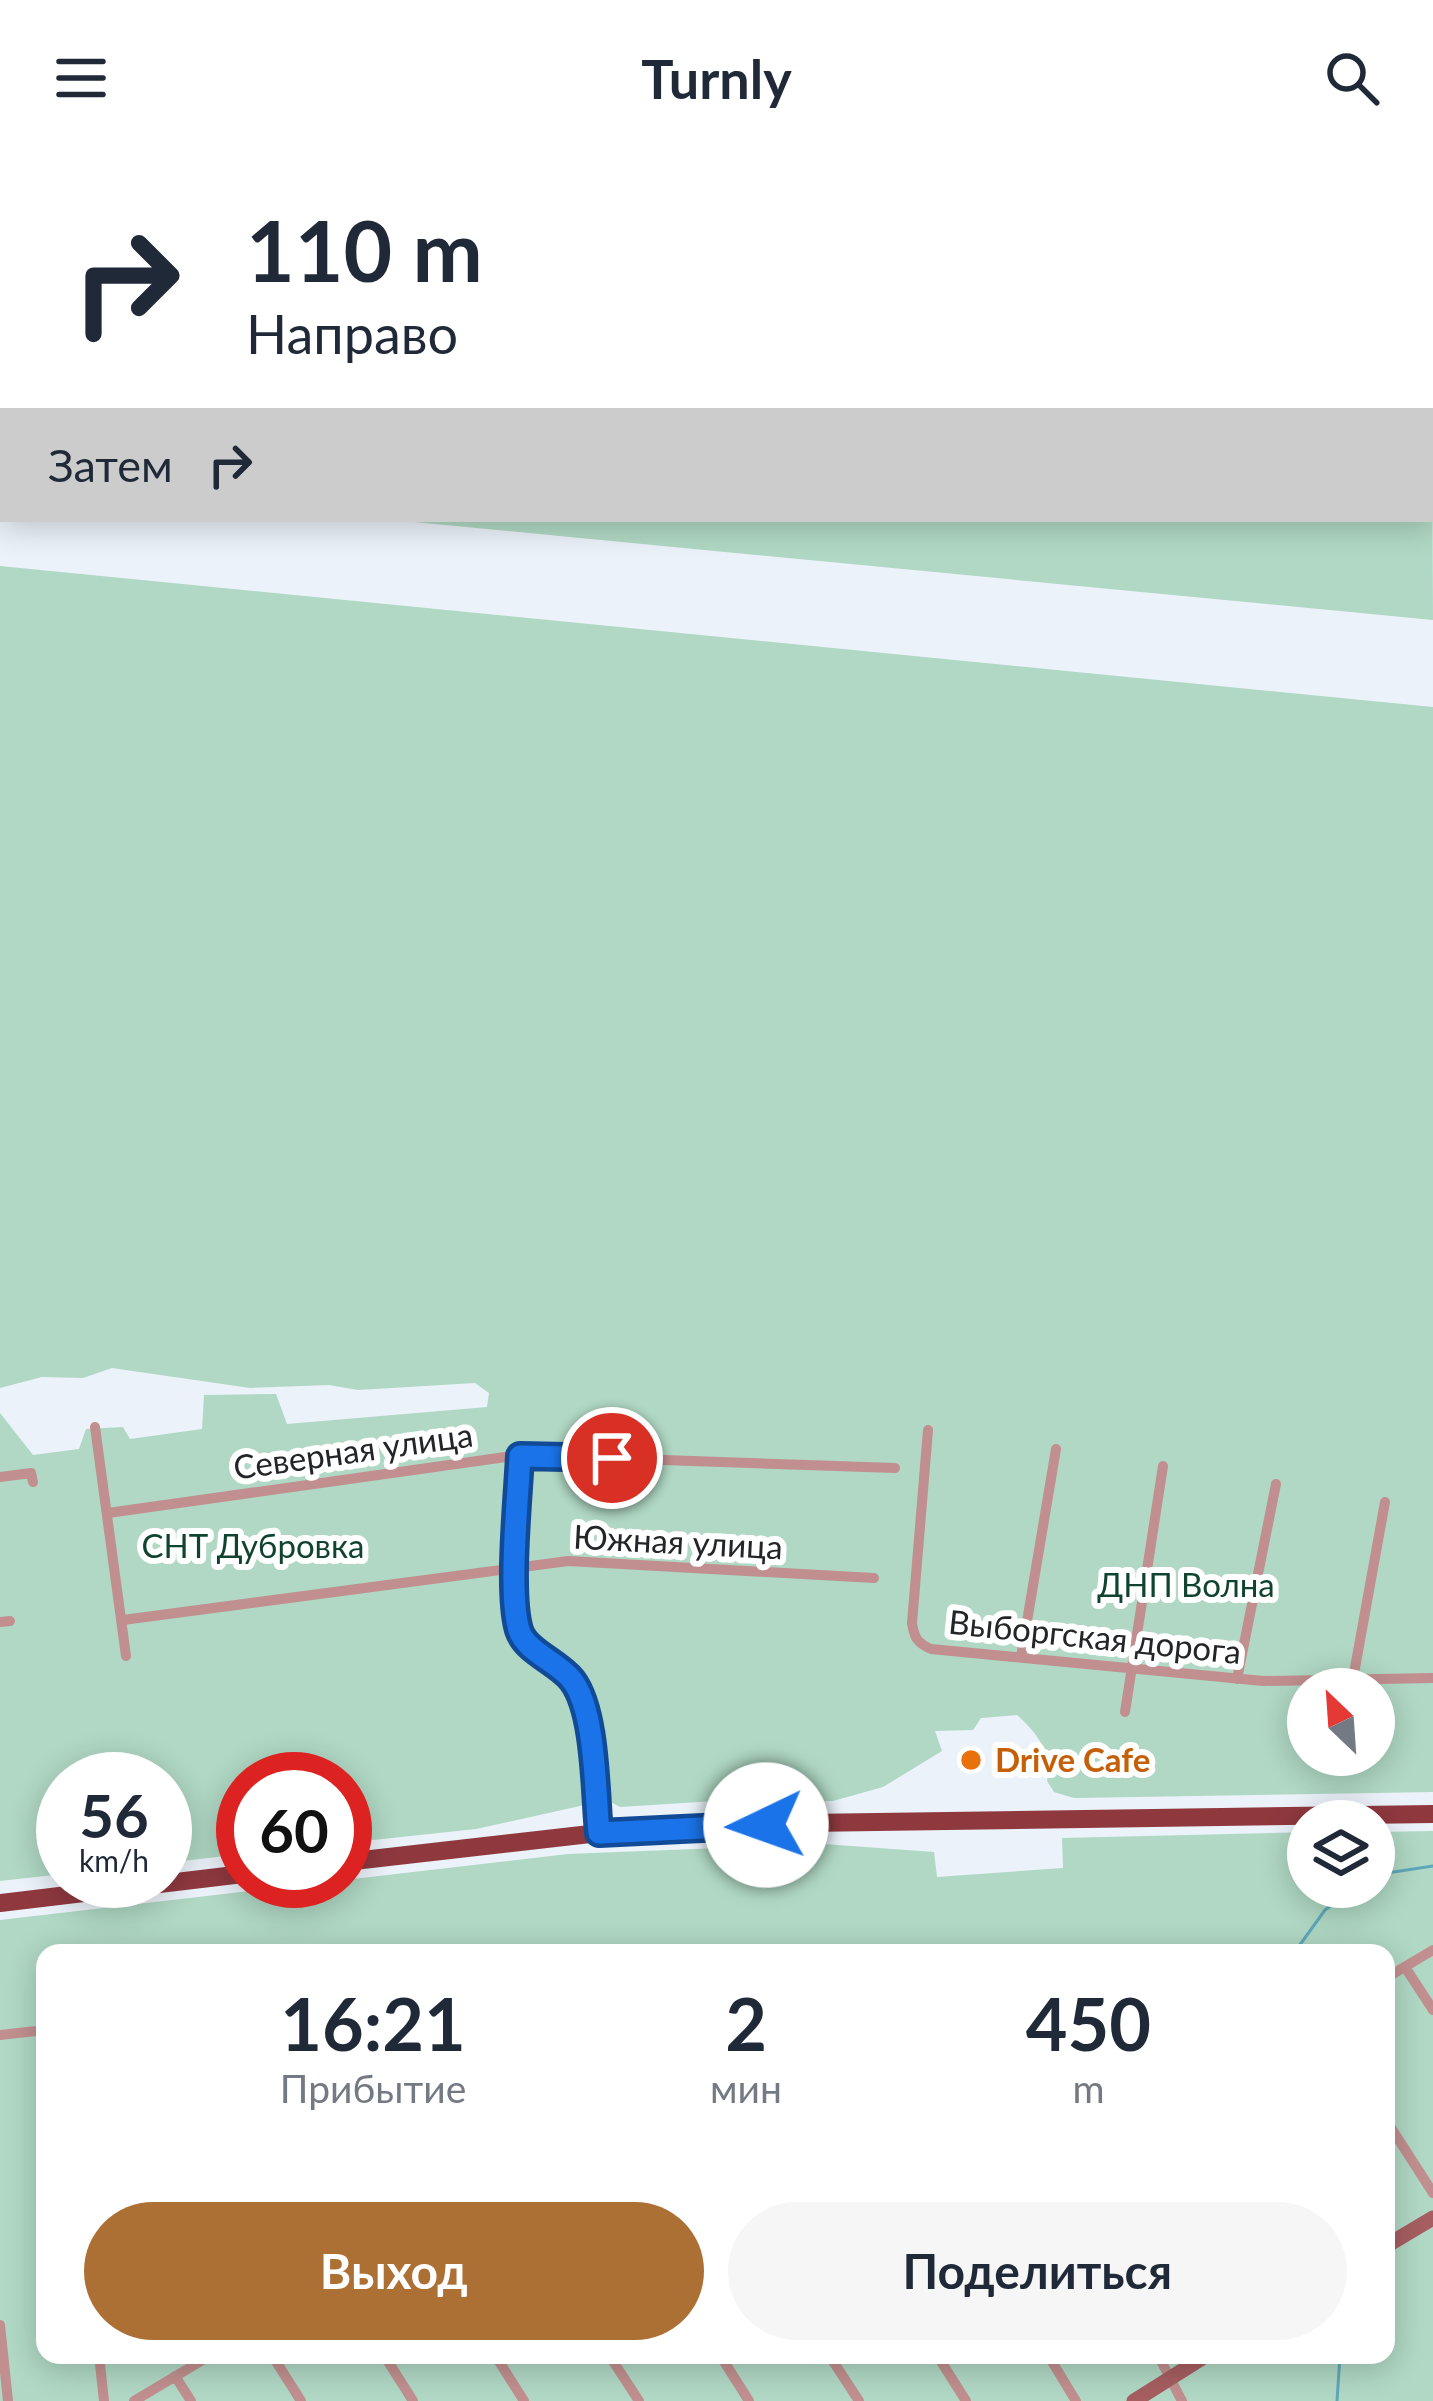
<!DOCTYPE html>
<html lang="ru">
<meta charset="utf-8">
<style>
:root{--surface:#fff;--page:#f6f6f7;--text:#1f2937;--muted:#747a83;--accent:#ad7034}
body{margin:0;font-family:Lato,sans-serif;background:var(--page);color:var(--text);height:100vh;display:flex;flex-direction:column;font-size:45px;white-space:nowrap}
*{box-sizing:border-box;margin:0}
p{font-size:39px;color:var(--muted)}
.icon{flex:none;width:66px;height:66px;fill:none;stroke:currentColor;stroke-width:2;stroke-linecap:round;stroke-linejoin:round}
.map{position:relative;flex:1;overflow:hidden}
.drawer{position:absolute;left:36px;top:1788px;width:1359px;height:420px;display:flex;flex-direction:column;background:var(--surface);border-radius:24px;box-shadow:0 6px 30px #0003}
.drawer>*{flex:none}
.guide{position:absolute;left:0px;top:0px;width:1434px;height:366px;box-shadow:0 6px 30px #0003;background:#fff;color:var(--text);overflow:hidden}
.needle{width:78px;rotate:335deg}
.tools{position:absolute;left:1287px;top:1512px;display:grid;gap:24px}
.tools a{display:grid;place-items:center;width:108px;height:108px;border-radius:50%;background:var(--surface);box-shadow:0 6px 30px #0003;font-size:60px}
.speed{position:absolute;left:36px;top:1596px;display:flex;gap:24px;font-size:60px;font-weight:700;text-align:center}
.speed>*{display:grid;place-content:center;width:156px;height:156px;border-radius:50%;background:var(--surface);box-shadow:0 6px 30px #0003;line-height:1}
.speed small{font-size:30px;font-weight:400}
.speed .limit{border:18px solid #d22;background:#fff;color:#111}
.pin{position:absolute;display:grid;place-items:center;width:102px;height:102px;color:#fff;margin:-51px;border:6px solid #fff;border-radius:50%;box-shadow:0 3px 12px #0007}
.me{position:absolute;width:132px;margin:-66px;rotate:267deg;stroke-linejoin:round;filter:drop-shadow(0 0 9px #0008)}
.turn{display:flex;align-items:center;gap:42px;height:252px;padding:0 48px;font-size:54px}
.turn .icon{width:156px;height:156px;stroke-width:2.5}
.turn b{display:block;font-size:84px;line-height:102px}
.then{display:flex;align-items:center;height:114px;padding:0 48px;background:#0003;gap:24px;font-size:45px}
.eta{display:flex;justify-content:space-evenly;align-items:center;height:204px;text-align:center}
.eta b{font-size:72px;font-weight:700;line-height:84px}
.primary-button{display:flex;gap:24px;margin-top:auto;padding:24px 48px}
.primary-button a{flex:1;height:138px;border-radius:72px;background:var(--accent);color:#fff;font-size:48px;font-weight:700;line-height:138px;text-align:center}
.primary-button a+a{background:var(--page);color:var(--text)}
header{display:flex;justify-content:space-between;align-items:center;height:156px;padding:0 48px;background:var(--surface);font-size:54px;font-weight:700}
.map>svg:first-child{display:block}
.green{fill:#b0d8c4;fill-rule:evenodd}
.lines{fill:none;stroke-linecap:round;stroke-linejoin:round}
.stream{stroke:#5fa8ba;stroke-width:3}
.street{stroke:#c18f8f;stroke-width:10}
.secondary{stroke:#a65e60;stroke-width:15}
.primary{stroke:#8f393f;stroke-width:18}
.route-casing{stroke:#114b97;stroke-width:30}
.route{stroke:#1a73e8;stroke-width:21}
.food-dot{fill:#e8710a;stroke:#fff;stroke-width:4.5}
.labels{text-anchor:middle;stroke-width:12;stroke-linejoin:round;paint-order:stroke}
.street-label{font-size:33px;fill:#232528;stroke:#fff}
.park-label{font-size:33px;fill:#104430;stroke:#fff}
.food-label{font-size:33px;font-weight:bold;fill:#c56008;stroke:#fff;text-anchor:start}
</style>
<header><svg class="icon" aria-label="menu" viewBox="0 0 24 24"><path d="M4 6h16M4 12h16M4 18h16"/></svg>Turnly<svg class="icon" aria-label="search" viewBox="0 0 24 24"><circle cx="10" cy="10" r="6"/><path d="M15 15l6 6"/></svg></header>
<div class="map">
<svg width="1433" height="2245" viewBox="0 0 1433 2245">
<rect width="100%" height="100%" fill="#ebf2f9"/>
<path class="green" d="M0,0h1345l12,3h-1354v323z
M1431,21l2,443 -1050,-101h1048z
M0,410l1433,141v1085l-359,6 -20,-6 -7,-11c5,-29 -9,-47 -30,-66l-36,3 -8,12 -38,1 7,20 -59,36 -50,14 -102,-1 -111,7 -13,-7 -131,29 -131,14v-64h-102v75l-78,9v-84h-102v95l-63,7v-468l33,42 46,-6 7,-20 37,-2 7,12 72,-10 2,-34 72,-1 11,30 200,-17 2,-14 -14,-10 -117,7 -29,-5 -79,3 -138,-20 -29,10 -41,-1 -42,11zM1308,1533h66v66h-66z
M1433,1675v570h-1433v-481l568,-66 256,-10 110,8 3,25 126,-9 -1,-30 246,-6v55h66v-55zM45,1797h1341v402h-1341z"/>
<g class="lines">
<path class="stream" d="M1374,1719l59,-9
M1294,1797l31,-43 32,-23
M1337,2245l3,-46"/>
<path class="street" d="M95,1271l31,229
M928,1274l-16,193c2,14 5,20 19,26l332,32 170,-3
M520,1299c-1,34 -13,165 5,186 7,8 16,11 24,16 19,12 29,32 36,53l14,123
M0,1321l31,-4 2,9
M108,1357l412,-58 375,13
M123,1464l445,-59 306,17
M0,1466l10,-1
M1021,1501l35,-208
M1237,1523l39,-195
M1353,1523l32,-177
M1125,1556l38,-246
M1405,1811l28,43
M1386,1822l47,-28
M0,1879l45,-5
M1386,1964l47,73
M0,2169l8,76
M99,2199l5,46
M272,2199l29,46
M384,2199l29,46
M495,2199l29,46
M609,2199l30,46
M720,2199l29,46
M829,2199l30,46
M937,2199l29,46
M1048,2199l28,46
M1158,2199l24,46
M175,2220l16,25
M134,2245l77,-46"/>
<path class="secondary" d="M1386,2090l47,-28
M1134,2245l73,-46"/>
<path class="primary" d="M345,1706l254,-29 207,-10 627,-9
M0,1747l243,-29"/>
</g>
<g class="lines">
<g class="route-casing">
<path id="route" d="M612,1302l-92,-2c-2,42 -12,137 -1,174 7,22 39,32 53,50 24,31 23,112 27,153l167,-8"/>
</g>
<use href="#route" class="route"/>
</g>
<circle class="food-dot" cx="971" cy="1604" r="12"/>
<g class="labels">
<g class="street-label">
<text transform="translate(353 1295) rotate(-8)" y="12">Северная улица</text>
<text transform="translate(678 1386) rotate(3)" y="12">Южная улица</text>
<text transform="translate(1095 1481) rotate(6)" y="12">Выборгская дорога</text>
</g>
<g class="park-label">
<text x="253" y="1402">СНТ Дубровка</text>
<text x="1186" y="1441">ДНП Волна</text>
</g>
<g class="food-label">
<text x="995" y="1616">Drive Cafe</text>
</g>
</g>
</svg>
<div class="tools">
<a><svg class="needle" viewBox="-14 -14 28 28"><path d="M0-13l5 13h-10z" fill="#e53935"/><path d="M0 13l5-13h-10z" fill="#747a83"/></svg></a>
<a><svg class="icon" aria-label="layers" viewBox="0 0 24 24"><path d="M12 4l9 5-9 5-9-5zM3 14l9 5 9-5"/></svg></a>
</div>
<div class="speed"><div>56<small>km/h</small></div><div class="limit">60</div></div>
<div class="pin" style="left:612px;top:1302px;background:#d93025"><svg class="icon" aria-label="arrive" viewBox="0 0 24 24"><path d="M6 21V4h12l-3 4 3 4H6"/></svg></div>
<svg class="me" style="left:766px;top:1669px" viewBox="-20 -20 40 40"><circle r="19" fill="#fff"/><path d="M0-13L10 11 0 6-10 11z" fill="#1a73e8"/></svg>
<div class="guide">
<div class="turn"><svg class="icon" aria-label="right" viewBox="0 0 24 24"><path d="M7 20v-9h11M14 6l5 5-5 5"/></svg><div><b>110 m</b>Направо</div></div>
<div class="then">Затем<svg class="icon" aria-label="right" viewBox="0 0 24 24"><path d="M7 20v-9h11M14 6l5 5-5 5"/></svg></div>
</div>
<section class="drawer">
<div class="eta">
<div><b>16:21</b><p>Прибытие</p></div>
<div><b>2</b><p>мин</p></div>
<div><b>450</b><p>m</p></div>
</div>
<div class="primary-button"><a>Выход</a><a>Поделиться</a></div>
</section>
</div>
